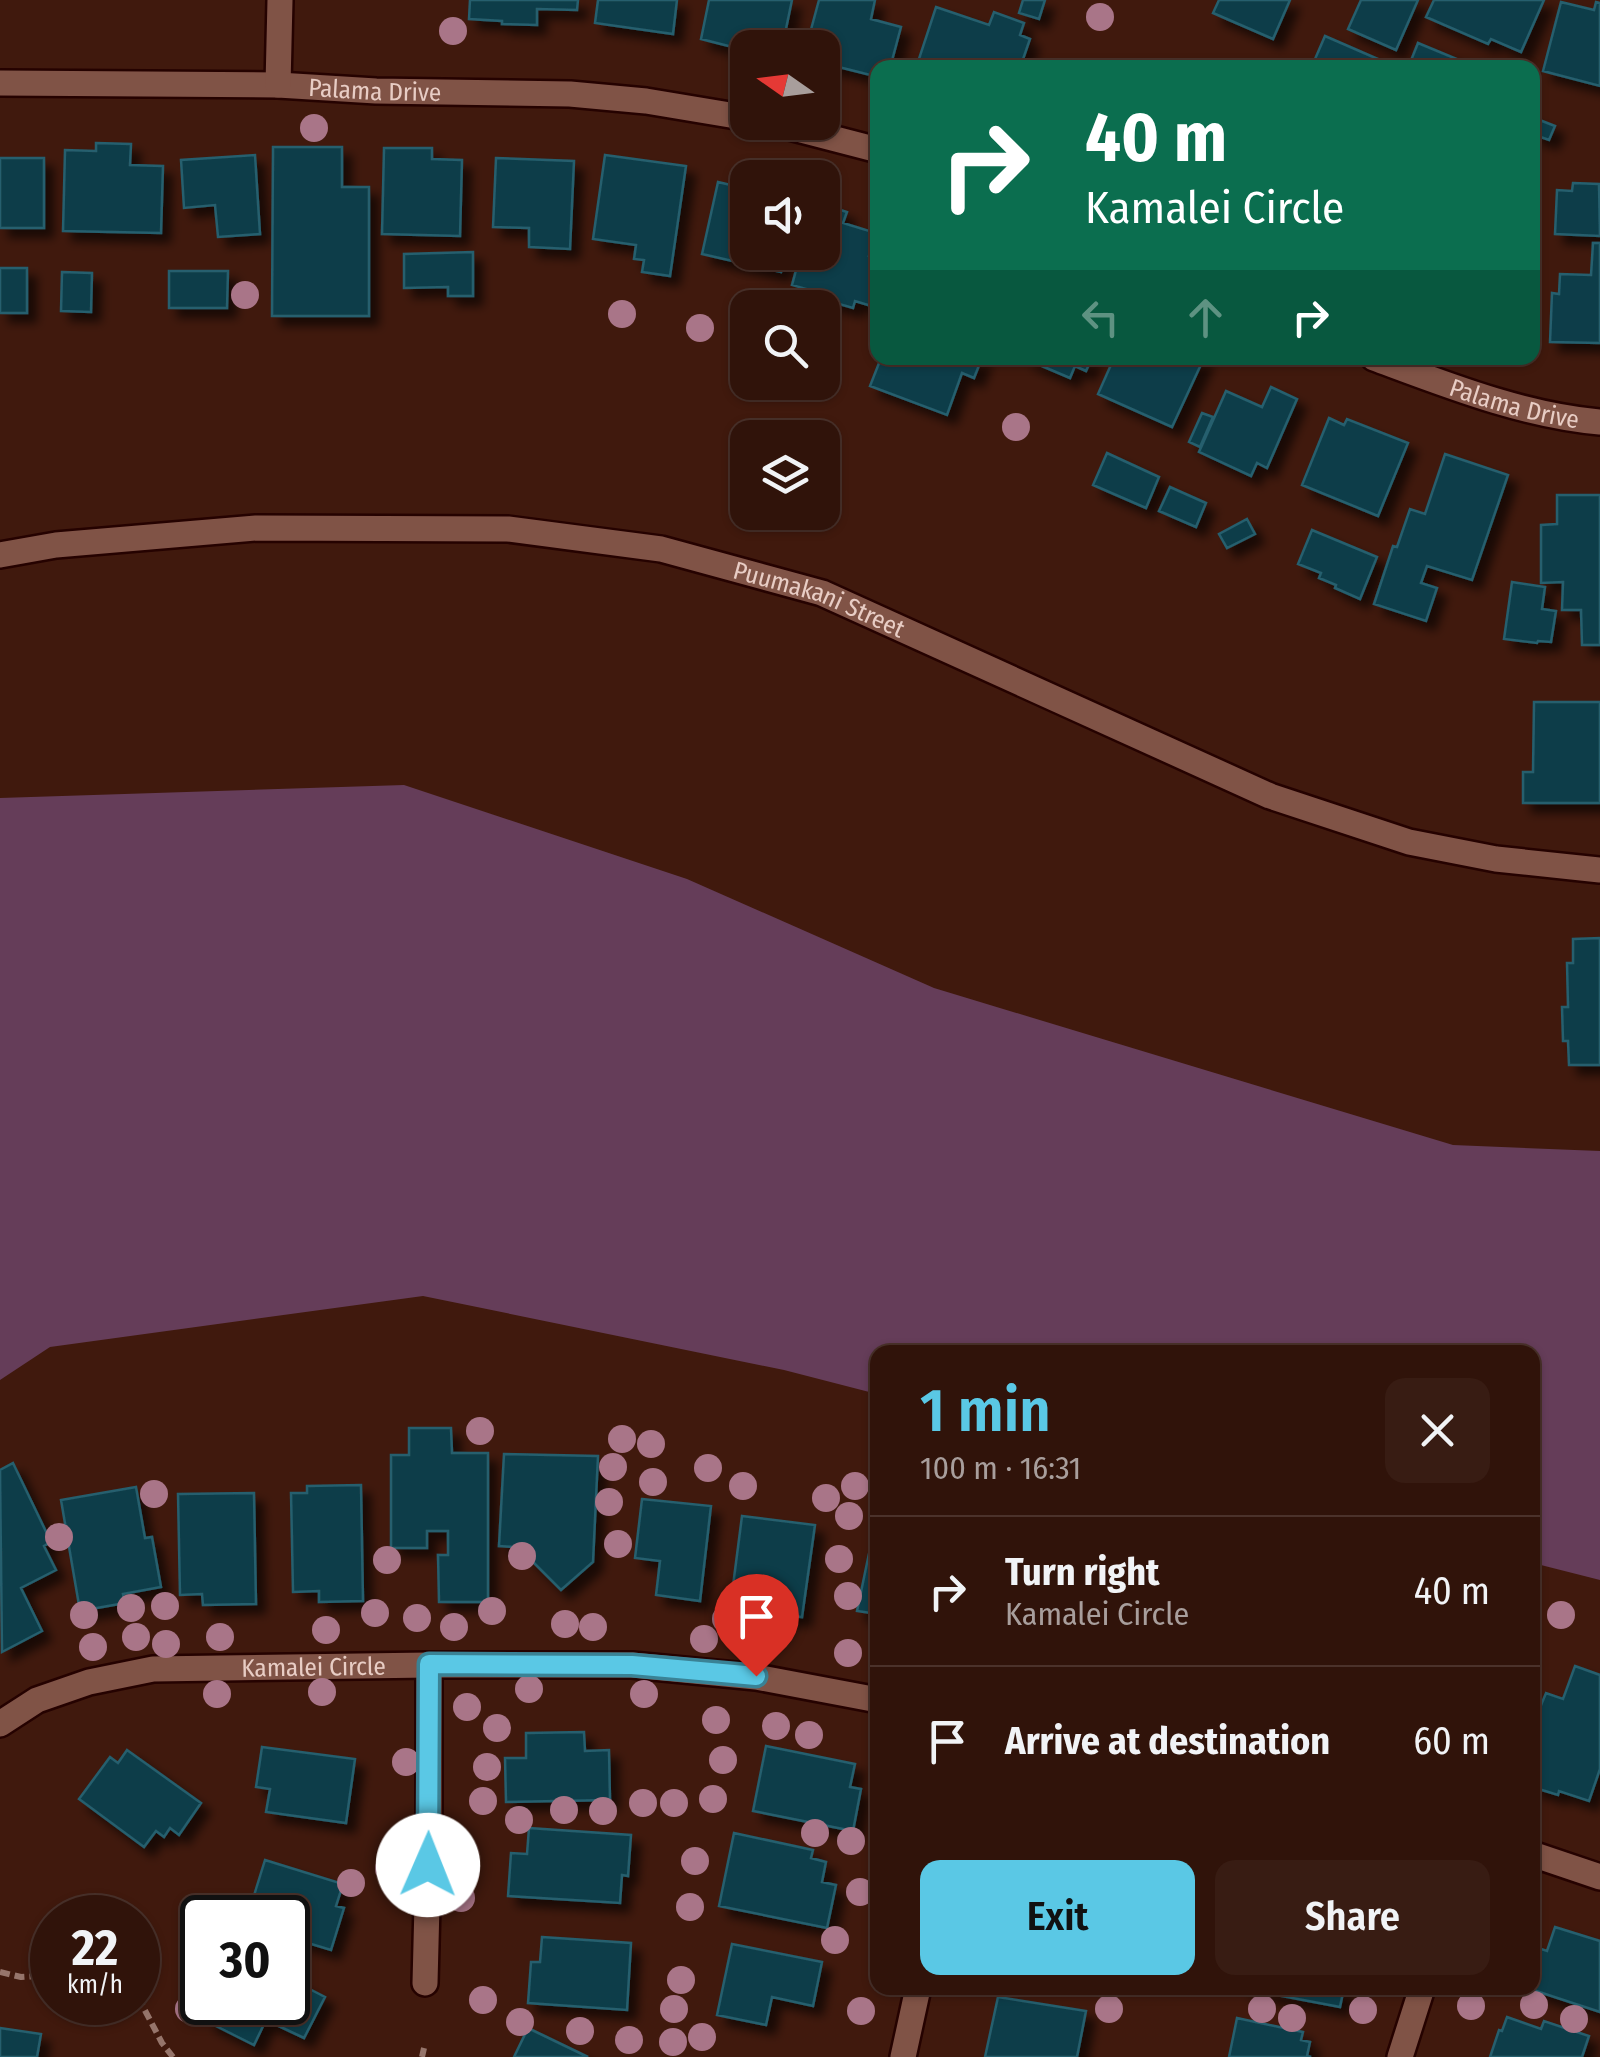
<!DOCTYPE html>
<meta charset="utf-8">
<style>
:root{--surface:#30130a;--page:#381c13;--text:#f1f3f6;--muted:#a89e9c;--line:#4b322b;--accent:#5ac8e5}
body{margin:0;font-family:"Fira Sans Condensed",sans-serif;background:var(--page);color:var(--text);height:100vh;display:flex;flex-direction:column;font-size:38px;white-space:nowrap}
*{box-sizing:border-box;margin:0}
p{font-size:32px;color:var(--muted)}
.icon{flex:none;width:55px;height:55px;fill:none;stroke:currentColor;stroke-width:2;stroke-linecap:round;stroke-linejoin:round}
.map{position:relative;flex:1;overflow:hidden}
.details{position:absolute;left:870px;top:1345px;width:670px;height:650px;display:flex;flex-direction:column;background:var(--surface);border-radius:20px;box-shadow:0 2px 8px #0004,0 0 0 2px var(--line)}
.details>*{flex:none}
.banner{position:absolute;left:870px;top:60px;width:670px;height:305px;border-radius:20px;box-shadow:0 2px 8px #0004,0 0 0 2px var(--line);background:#0b6e4f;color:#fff;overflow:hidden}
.needle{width:65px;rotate:284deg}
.controls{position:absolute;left:730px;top:30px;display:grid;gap:20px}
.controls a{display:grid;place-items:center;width:110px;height:110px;border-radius:20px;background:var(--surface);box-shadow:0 2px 8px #0004,0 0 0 2px var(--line);font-size:50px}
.speed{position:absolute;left:30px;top:1895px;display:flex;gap:20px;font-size:50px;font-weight:700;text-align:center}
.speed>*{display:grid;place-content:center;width:130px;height:130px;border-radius:50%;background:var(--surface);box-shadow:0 2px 8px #0004,0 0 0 2px var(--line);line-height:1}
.speed small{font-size:25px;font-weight:400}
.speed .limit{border:5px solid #111;border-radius:15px;background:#fff;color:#111}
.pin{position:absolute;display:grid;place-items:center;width:85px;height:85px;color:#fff;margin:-102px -42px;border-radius:50% 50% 50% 0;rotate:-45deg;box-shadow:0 0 10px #0007}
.pin .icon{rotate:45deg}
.me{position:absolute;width:110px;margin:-55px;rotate:1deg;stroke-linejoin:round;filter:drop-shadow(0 0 8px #0008)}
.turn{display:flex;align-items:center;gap:35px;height:210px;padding:0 50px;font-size:45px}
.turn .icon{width:130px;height:130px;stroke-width:2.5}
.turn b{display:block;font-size:70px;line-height:85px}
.lanes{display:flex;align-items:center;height:95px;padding:0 50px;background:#0003;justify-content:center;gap:50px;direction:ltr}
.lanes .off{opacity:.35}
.round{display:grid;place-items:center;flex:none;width:105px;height:105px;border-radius:20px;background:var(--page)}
.summary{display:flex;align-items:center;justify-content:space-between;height:170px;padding:0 50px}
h1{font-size:60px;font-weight:600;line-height:75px;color:var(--accent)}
.action{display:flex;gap:20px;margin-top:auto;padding:20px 50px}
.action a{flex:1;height:115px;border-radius:20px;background:var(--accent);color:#111;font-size:40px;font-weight:600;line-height:115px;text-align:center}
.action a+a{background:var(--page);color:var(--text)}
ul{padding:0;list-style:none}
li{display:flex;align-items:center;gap:30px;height:150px;padding:0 50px;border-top:2px solid var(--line)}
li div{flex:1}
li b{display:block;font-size:38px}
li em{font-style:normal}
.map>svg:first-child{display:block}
.green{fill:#653d59}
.building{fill:#103e49;stroke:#255f6e;stroke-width:2.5;filter:url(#shadow)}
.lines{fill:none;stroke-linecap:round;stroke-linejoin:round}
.minor-casing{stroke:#250200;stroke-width:30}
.path{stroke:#96756b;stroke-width:6;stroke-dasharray:10 5;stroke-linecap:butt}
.minor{stroke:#805346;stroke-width:25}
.tree{fill:#a97588}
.route-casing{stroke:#3a8295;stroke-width:25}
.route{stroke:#5ac8e5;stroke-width:18}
.labels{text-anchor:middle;stroke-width:10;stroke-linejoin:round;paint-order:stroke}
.street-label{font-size:25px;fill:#e8cdc5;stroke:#350f04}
</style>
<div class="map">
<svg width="1600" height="2057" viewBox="0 0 1600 2057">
<defs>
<filter id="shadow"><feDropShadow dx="9" dy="9" stdDeviation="5" flood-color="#0009"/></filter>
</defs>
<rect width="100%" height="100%" fill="#40190d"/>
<path class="green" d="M404,785l283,94 247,109 519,157 147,6v429l-67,-17 -1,-211h-654l-1,42 -93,-24 -361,-74 -373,51 -50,33v-582z"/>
<path class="building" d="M470,0h108l-1,10 -40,-1v16l-35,-1v-3l-33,-2z
M598,0h79l-4,34 -78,-11z
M709,0h83l-10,48h-34v3l-47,-12z
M819,0h56l-4,19 30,8 -11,41h-12v9l-55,-14 2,-7h-3v-8h-16z
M1023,0h22l-6,19 -20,-6z
M1219,0h71l-17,39 -60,-26z
M1361,0h57l-22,50 -48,-21z
M1434,0h110l-23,52 -30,-13 -3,5 -62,-27z
M1561,2l33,8 2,-8 4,1v83l-57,-15z
M936,7l53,18 5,-13 30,11 -4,12 10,4 -10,29h-104z
M1325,36l62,27 -2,5 -73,-2z
M1418,43l41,17 -3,8h-48z
M1532,117l23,9 -6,14 -17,-6z
M96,143l35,1 -1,21 33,1 -2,67 -98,-2 2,-81 31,1z
M273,147h69v40h27v129h-97z
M384,148h48v11l30,1 -2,76 -78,-2z
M255,155l5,79 -42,3 -3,-32 -31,3 -3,-48z
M605,155l81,11 -16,110 -28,-4 2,-12 -10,-1 2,-14 -43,-6z
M0,158h44v70h-44z
M496,158l78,3 -4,88 -41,-2v-19l-36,-1z
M718,182l30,7v63h38l-5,20 -79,-18z
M1573,183l26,1 1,52 -45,-2 2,-44 15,1z
M822,204l25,8 -4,11 33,10 -7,23 9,2v50l-23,-7 -2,7 -42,-12 2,-5 -21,-6 9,-33h21z
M1593,243h7v100l-50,-1 2,-49 7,1 1,-20 31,1z
M473,252v44h-25v-9l-44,1v-34z
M0,268h27v45h-27z
M169,271h59l-1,37h-58z
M62,272l30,1 -1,39 -30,-1z
M881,358h101l-8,20 -12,-5 -15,42 -77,-29z
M1023,358h69l-6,13 -11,-5 -5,12z
M1114,358h90l-32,69 -74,-33z
M1271,387l26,12 -30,69 -10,-5 -6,13 -52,-24 27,-61 36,16z
M1202,413l11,4 -13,30 -11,-5z
M1329,418l15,7 3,-6 61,24 -30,73 -76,-31z
M1107,453l52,24 -13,31 -53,-23z
M1445,454l63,21 -36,105 -45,-14 -6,17 16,5 -11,33 -52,-17 19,-58 4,1 13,-38 15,5z
M1170,487l36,16 -10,24 -37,-16z
M1557,495h43v150h-18l-1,-35h-19l1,-28 -22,1v-58l16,-1z
M1247,519l8,15 -28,14 -8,-14z
M1312,530l65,27 -17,42 -25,-11 1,-3 -17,-7 2,-5 -23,-9z
M1512,582l33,5 -3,22 14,2 -5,31 -13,-1 -1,2 -33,-4z
M1534,702h66v101h-77v-31h10z
M1600,938v127h-31l-1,-24h-5l-1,-34h6l-1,-44h6v-24z
M409,1428h42l1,25h36v149h-49l-1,-47h10v-24h-21v17h-36v-93h18z
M504,1454l94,2 -5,106 -32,28 -34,-34 1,-8 -29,-2z
M13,1463l38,79 -7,4 12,24 -35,18 21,43 -40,21 -2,-182z
M361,1485l2,116 -44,1v-11l-26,1 -2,-99h16v-7z
M136,1487l9,51 7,-1 9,50 -38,7 2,9 -45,8 -19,-111z
M254,1493l2,111 -53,1 -1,-11 -22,1 -2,-101z
M642,1499l69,7 -11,95 -44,-6 4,-34 -25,-3z
M742,1516l73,9 -13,92 -72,-8z
M876,1520l2,1v93l-21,-3z
M1575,1666l25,9v94l-11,32 -30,-10 -1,4 -26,-8v-60l14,-34 17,6z
M584,1732l1,19 24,-1 1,50 -104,2 -1,-44h21v-25z
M766,1746l89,18 -5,23 11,2 -8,42 -100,-20z
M262,1747l93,12 -9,64 -80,-11 4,-23 -14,-2z
M127,1750l74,53 -22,32 -9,-7 -6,9 -8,-6 -12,16 -65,-48 31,-42 8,6z
M529,1828l102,7 -3,41 -6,-1 -2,28 -112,-7 3,-43 16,1z
M734,1833l79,17 -2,8 15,4 -4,20 14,3 -9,43 -108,-22z
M265,1860l78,24 -7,22 8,2 -13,42 -43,-13v-19h-41z
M1555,1927l45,14v71l-73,-24h5v-42l15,5z
M542,1937l89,6 -4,67 -99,-7 3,-41h9z
M732,1944l90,18 -9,44 -41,-9 -6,28 -49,-10z
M288,1978l37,19 -21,41 -38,-18 -12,25 -48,-24 9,-17 -2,-2h75z
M1240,1988h104l-4,19z
M998,1997l88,14 -9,46h-92z
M1507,2017l34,12 3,-8 45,15 -7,21h-92l9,-27 3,1z
M1237,2018l66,14 -2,8 9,2 -3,14 4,1h-82z
M0,2028l41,6 -4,23h-37z
M528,2028l60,29h-74z"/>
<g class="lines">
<g class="minor-casing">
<g id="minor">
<path id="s1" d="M0,83l278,2 98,6 194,3 76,7 102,17"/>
<path d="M278,85l2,-85"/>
<path d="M770,122l108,28"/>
<path id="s2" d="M1374,358c73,27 148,57 226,64"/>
<path id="s3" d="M0,555l56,-10 200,-17 252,1 153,20 161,44 448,203 139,46 87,17 104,11"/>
<path id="s4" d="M0,1724l37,-24 52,-18 64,-13 276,-4h203l124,12 122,23"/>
<path d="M1532,1854l68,23"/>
<path d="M425,1983l4,-157v-161"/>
<path d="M903,2057l15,-69"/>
<path d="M1400,2057l22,-69"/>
</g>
</g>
<path class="path" d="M0,1972l21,5 31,-2
M138,1997l24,46 11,14
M422,2057l2,-9"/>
<use href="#minor" class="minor"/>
</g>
<g class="tree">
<circle cx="1100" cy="17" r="14"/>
<circle cx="453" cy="31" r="14"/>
<circle cx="314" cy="128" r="14"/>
<circle cx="245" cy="295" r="14"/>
<circle cx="622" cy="314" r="14"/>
<circle cx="700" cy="328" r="14"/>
<circle cx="1016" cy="427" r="14"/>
<circle cx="480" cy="1431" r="14"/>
<circle cx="622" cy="1439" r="14"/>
<circle cx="651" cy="1444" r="14"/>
<circle cx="613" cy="1467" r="14"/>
<circle cx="708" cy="1468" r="14"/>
<circle cx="653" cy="1482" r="14"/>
<circle cx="743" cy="1486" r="14"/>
<circle cx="855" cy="1486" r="14"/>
<circle cx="154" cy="1494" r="14"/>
<circle cx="826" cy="1498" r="14"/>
<circle cx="609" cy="1502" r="14"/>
<circle cx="849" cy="1516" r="14"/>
<circle cx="59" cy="1537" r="14"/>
<circle cx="618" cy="1544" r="14"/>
<circle cx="522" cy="1556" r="14"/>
<circle cx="839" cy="1559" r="14"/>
<circle cx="387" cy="1560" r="14"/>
<circle cx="848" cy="1596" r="14"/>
<circle cx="165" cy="1606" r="14"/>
<circle cx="131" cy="1608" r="14"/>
<circle cx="492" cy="1611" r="14"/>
<circle cx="375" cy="1613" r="14"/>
<circle cx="84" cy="1615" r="14"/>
<circle cx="1561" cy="1615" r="14"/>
<circle cx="417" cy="1618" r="14"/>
<circle cx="726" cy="1619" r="14"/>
<circle cx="565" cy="1624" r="14"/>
<circle cx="454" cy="1627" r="14"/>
<circle cx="593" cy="1627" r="14"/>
<circle cx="326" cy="1630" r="14"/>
<circle cx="136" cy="1637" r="14"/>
<circle cx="220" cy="1637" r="14"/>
<circle cx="704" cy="1639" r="14"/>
<circle cx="166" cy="1644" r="14"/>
<circle cx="93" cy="1647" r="14"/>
<circle cx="848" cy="1653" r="14"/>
<circle cx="529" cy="1689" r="14"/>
<circle cx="322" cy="1692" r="14"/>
<circle cx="217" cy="1694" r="14"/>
<circle cx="644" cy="1694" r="14"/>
<circle cx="467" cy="1707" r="14"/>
<circle cx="716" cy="1720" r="14"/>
<circle cx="776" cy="1726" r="14"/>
<circle cx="497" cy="1728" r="14"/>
<circle cx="809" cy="1735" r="14"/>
<circle cx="723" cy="1760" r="14"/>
<circle cx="406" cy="1762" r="14"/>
<circle cx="487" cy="1767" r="14"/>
<circle cx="713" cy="1799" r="14"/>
<circle cx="483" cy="1801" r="14"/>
<circle cx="643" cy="1803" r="14"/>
<circle cx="674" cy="1803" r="14"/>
<circle cx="564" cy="1810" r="14"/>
<circle cx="603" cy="1811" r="14"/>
<circle cx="519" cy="1820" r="14"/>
<circle cx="815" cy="1833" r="14"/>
<circle cx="851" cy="1841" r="14"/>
<circle cx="695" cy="1861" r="14"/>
<circle cx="389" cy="1869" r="14"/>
<circle cx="351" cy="1883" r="14"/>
<circle cx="860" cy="1892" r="14"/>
<circle cx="461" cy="1898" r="14"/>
<circle cx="690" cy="1907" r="14"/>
<circle cx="835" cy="1940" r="14"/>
<circle cx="681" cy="1980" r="14"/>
<circle cx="483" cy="2000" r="14"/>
<circle cx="1534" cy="2005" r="14"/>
<circle cx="1471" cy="2006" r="14"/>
<circle cx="189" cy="2009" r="14"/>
<circle cx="674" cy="2009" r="14"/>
<circle cx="1109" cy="2009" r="14"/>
<circle cx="1262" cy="2009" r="14"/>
<circle cx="1363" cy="2010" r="14"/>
<circle cx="861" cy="2011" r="14"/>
<circle cx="1292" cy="2018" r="14"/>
<circle cx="1574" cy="2019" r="14"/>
<circle cx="520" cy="2022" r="14"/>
<circle cx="580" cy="2031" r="14"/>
<circle cx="702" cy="2037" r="14"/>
<circle cx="629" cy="2040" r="14"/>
<circle cx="673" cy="2042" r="14"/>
</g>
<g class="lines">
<g class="route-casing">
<path id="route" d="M428,1865l1,-201 203,1 124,11"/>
</g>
<use href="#route" class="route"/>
</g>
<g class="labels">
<g class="street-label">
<text dy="9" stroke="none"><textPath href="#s1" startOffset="375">Palama Drive</textPath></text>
<text dy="9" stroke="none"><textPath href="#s2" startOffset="148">Palama Drive</textPath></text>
<text dy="9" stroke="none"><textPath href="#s3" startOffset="830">Puumakani Street</textPath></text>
<text dy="9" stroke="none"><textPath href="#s4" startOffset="325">Kamalei Circle</textPath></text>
</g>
</g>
</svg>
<div class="controls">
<a><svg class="needle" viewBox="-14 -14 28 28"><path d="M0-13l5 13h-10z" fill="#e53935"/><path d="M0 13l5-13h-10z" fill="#a89e9c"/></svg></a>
<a><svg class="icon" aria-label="sound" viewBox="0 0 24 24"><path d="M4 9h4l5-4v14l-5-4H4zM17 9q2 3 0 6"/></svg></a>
<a><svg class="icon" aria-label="search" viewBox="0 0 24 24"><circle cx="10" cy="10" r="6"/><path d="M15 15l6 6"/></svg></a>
<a><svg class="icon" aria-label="layers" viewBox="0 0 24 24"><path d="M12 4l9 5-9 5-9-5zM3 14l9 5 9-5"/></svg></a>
</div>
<div class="speed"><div>22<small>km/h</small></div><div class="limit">30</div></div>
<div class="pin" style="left:756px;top:1676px;background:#d93025"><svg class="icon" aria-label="arrive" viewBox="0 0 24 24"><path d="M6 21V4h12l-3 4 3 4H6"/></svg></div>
<svg class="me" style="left:428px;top:1865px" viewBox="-20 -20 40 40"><circle r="19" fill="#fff"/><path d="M0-13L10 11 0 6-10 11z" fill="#5ac8e5"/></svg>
<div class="banner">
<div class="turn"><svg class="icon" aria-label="right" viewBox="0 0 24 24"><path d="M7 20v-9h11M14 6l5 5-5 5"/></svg><div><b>40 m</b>Kamalei Circle</div></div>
<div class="lanes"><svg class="icon off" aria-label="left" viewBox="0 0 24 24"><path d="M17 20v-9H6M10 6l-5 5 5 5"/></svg><svg class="icon off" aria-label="ahead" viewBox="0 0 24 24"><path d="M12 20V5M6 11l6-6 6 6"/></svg><svg class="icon" aria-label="right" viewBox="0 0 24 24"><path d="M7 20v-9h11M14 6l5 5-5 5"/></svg></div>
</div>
<section class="details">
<div class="summary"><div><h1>1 min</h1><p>100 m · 16:31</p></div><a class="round"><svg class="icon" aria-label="close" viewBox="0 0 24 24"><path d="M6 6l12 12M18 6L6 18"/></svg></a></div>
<ul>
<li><svg class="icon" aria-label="right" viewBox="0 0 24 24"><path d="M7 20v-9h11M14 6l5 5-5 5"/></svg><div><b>Turn right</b><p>Kamalei Circle</p></div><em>40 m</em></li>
<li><svg class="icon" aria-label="arrive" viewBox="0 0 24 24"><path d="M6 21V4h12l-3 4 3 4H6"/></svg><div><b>Arrive at destination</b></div><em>60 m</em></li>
</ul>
<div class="action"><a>Exit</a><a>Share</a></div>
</section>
</div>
